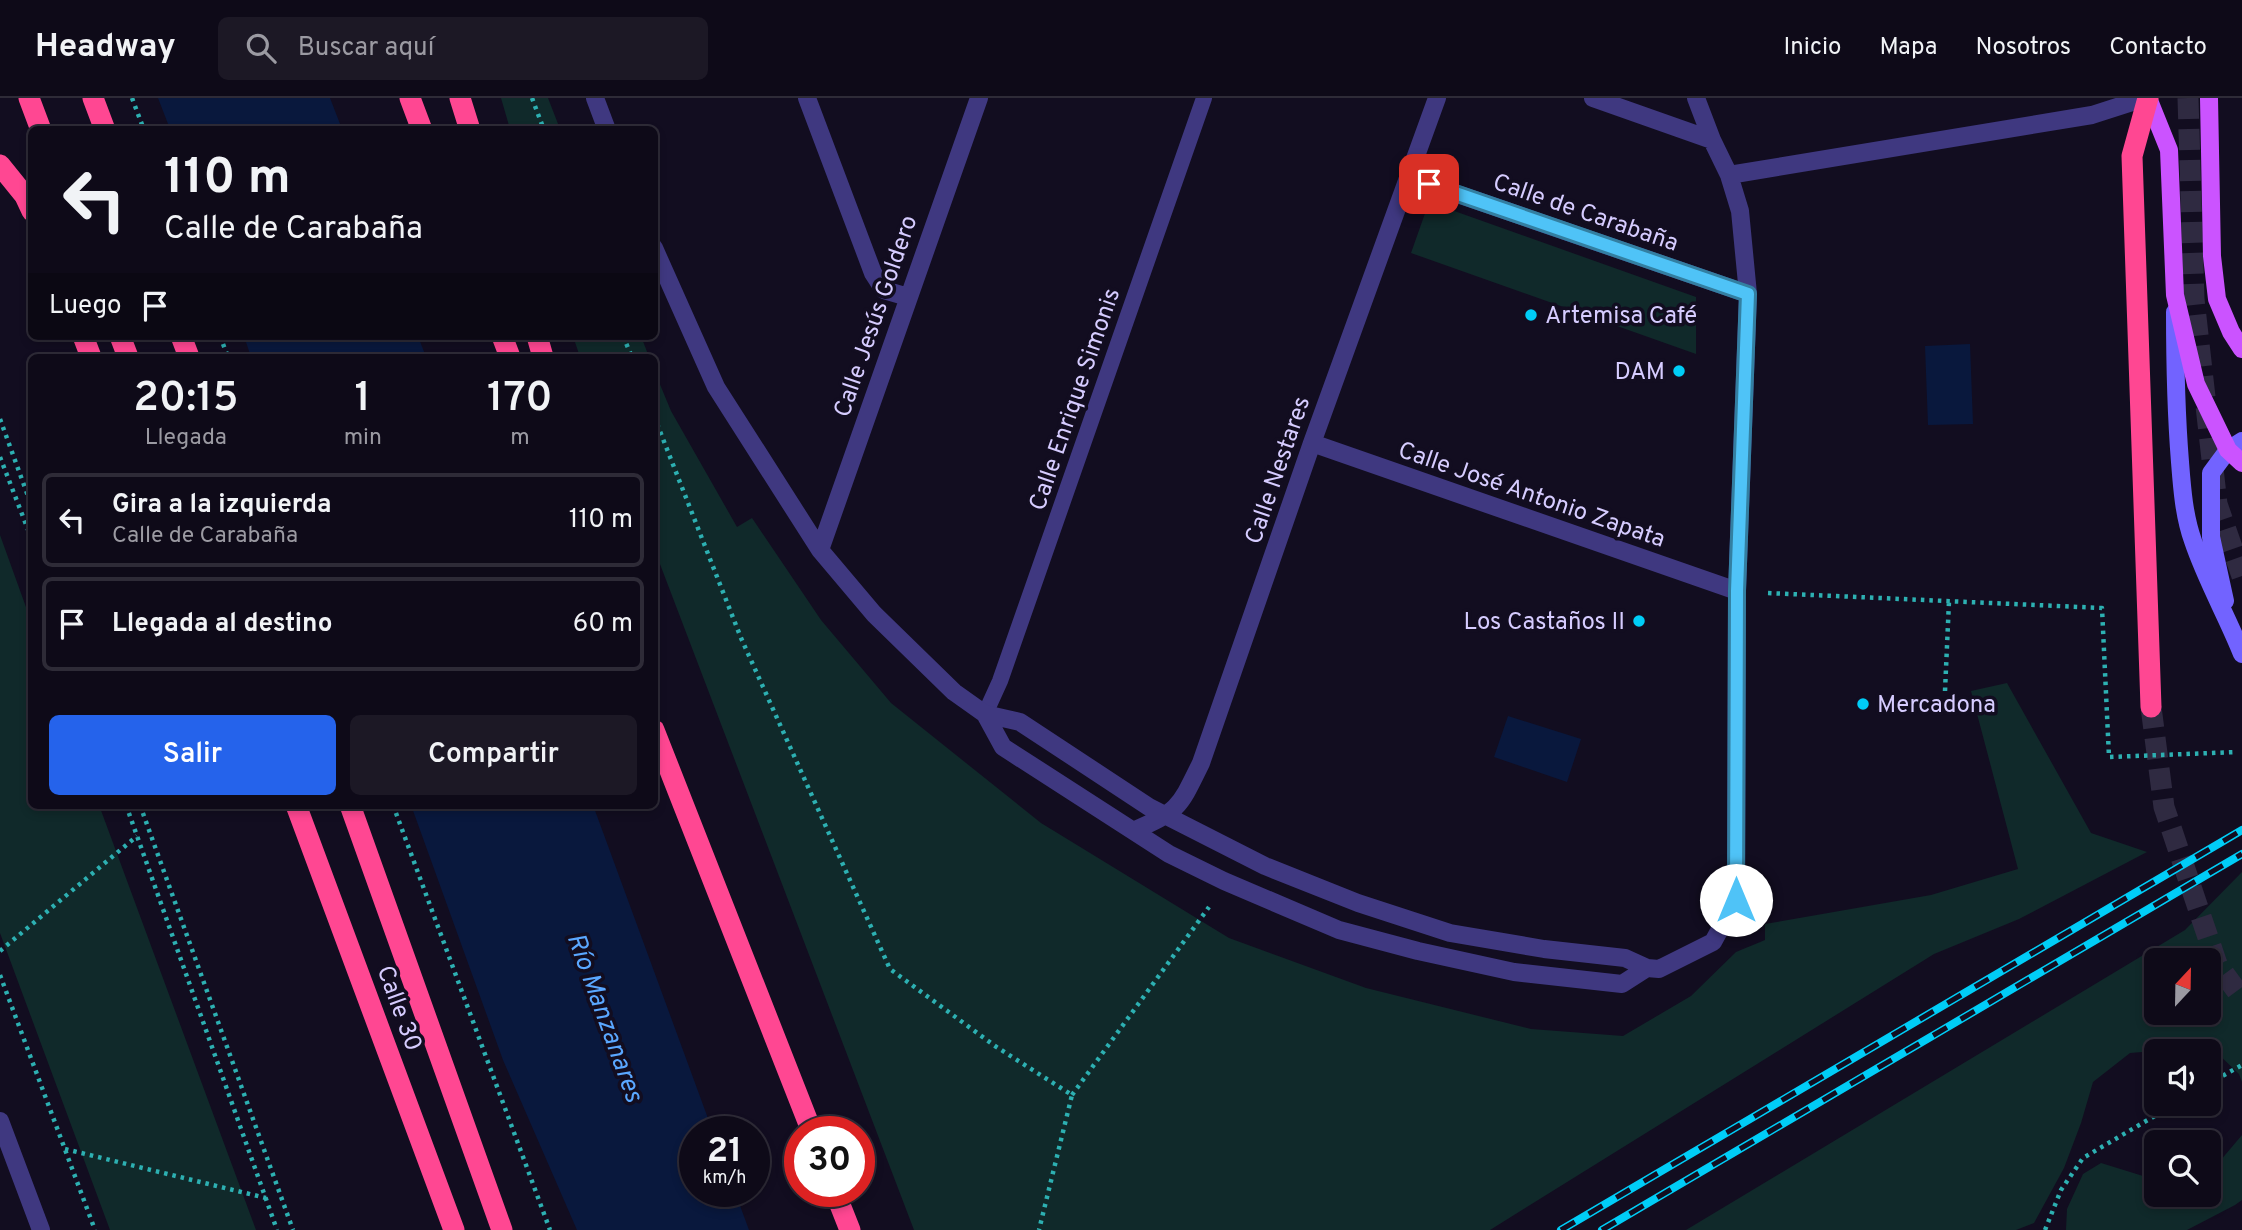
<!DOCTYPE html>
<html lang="es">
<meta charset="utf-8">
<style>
:root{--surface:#0e0a18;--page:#1c1825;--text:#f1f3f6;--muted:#9b9aa2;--line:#2e2b37;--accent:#2563eb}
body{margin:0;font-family:Overpass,sans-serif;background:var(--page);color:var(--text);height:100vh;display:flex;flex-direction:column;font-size:26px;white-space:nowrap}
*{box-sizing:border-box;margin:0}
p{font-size:23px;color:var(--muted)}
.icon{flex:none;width:38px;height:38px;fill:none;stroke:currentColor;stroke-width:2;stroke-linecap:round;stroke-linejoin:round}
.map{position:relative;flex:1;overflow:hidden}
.panel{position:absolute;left:28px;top:256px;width:630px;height:455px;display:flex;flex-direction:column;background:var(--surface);border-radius:10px;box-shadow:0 4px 10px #0003,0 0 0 2px var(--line)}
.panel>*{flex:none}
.hud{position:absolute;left:28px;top:28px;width:630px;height:214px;border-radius:10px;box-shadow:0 4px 10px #0003,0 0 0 2px var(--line);background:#0e0a18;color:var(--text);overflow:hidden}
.needle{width:46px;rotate:22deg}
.fabs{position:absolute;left:2144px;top:850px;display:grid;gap:14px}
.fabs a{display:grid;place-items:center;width:77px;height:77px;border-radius:10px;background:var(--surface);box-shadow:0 4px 10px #0003,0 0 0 2px var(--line);font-size:35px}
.speed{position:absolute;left:679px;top:1018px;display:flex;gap:14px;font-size:35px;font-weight:700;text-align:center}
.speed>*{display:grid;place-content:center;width:91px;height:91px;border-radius:50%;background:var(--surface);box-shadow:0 4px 10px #0003,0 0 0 2px var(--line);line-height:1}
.speed small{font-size:18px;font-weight:400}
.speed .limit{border:10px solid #d22;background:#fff;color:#111}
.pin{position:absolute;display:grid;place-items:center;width:60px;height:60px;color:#fff;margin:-30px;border-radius:14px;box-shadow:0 4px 10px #0006}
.me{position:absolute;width:77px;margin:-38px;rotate:0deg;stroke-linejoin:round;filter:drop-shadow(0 0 5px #0008)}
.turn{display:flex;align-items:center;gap:24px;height:147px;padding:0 21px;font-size:32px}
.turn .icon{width:91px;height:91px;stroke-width:2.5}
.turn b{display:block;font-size:49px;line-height:60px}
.then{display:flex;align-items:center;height:66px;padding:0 21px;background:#0003;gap:14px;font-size:26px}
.eta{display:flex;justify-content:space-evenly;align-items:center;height:119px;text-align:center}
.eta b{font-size:42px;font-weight:600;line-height:49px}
.action{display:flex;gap:14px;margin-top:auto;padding:14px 21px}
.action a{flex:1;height:80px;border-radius:10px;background:var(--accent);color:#fff;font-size:28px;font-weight:600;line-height:80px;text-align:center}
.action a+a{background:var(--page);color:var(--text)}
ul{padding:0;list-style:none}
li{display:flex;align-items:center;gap:21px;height:94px;margin:0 14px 10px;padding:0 7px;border:4px solid var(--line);border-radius:10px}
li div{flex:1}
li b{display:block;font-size:26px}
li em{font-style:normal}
header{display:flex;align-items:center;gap:42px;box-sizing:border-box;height:98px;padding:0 35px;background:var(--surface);border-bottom:2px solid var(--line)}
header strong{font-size:33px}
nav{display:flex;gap:38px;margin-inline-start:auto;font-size:24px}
.search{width:490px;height:63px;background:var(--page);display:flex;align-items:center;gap:18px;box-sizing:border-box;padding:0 24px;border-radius:10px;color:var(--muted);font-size:26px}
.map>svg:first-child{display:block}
.green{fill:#10292a;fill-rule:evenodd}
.water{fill:#09183d}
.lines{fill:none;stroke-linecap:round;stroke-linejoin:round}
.highway-tunnel{stroke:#2f2a41;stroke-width:21;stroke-dasharray:21 10;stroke-linecap:butt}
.path{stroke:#2db0b2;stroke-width:4.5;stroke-dasharray:3.5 5;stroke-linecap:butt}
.lane{stroke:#3f3880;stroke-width:16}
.street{stroke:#3f3880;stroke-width:18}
.secondary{stroke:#7263ff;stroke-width:18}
.primary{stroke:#cb53ff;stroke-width:18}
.highway{stroke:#ff4792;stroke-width:21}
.rail-casing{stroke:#00cdf7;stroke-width:8}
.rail{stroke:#120d20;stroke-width:5;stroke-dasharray:16;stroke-linecap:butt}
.route-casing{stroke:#337fa1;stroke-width:18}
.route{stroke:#4fc3f7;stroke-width:12}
.poi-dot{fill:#00cdf7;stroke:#120d20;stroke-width:2.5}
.labels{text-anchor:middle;stroke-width:7;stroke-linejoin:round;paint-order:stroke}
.street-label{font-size:24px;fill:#d6ccff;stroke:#120d20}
.poi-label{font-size:24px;fill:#d6ccff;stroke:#120d20;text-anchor:start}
.water-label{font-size:26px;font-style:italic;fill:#5aa7ff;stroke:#120d20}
</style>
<header>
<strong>Headway</strong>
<div class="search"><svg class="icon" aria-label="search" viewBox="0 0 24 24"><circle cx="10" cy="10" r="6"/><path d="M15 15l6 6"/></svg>Buscar aquí</div>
<nav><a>Inicio</a><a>Mapa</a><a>Nosotros</a><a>Contacto</a></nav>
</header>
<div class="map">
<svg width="2242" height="1132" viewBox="0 0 2242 1132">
<rect width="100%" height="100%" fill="#120d20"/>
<path class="green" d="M501,0h47l12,31h-50z
M1429,104l267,95v57l-285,-101z
M573,238h68l8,21h-69z
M654,272l17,41 66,116 15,-9 69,102 70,83 150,120 188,115 137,50 165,41 92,7 68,-40 45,-44 29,-12v-16l166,-29 87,-26 -47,-178 36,-8 84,150 56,19 -128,67 -85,35 -444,276h-576l-259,-679z
M0,437l31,86 1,184h67l157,425h-146l-110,-297z
M2242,774v210l-3,-8 -24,-23 -36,-2 -49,4 -37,29 -12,41 -17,45 -30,55 -18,7h-330l499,-300zM2156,863h52v52h-52z
M2242,1037v65l-7,5 -48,25h-121l1,-21 16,-35 18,-11 55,17v15h52l1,-21z"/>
<path class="water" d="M158,0h172l12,31h-172z
M244,238h174l8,21h-175z
M1970,246l3,80 -45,1 -3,-79z
M1508,618l73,23 -14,43 -73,-25z
M411,707h182l120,327h-18v60h40l14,38h-172l-74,-170z"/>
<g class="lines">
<path class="highway-tunnel" d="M2188,0l6,201 23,205 25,72
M2151,609l13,100 53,157 25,34"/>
<path class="path" d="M132,0l12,32
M532,0l12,32
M220,238l8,21
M623,238l9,21
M654,318l87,222 149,331 105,77 77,49 -33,135
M0,321l32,88
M0,359l32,83
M1768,495l334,15 7,149 128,-5
M1945,593l4,-90
M126,707l151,425
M140,707l153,425
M393,707l157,425
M0,853l137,-115
M0,877l95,255
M2208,986l34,-19
M1072,997l137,-188
M65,1051l201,49
M2045,1132l16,-40 22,-32 92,-54"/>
<path class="lane" d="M985,616l15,-33 204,-583"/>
<path class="street" d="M595,0l12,32
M807,0l66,175 11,17 24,7
M1593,0l119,42
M1729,77l363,-60 53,-17
M1408,79l340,117
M654,150l62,139 104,163 54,64 80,78 31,22 35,8 129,85 116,59 93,37 92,30 94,16 81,9 22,10 12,1 54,-27 23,-42 1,-309 11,-297 -8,-83 -11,-36 -17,-35 -16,-42
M1312,345l425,148
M820,452l159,-452
M985,616l18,33 166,107 55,27 115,49 79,21 96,21 108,12 25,-16
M1133,733c46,-20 46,-23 68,-68l111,-320 125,-345
M0,1023l41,109"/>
<path class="secondary" d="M2175,214c0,50 1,100 5,150 2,26 4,54 13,79 13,39 34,75 49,113
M2225,503l-14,-64v-64l17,-23 14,-9"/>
<path class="primary" d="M2148,0l21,52 6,145 21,89 32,66 14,13
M2209,0l3,158 5,43 14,33 11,17"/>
<path class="highway" d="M29,0l12,32
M93,0l12,32
M410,0l12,32
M460,0l10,32
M2148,0l-16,58 19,551
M0,67l25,31 7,15
M83,238l8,21
M120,238l8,21
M181,238l8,21
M502,238l8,21
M537,238l6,21
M654,632l158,402
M296,707l158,425
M350,707l152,425
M835,1094l15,38"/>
<g class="rail-casing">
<path id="rail" d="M1561,1132l681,-400
M1602,1132l640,-376"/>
</g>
<use href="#rail" class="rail"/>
</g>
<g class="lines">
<g class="route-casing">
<path id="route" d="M1429,86l319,110 -11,297 -1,309"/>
</g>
<use href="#route" class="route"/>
</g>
<g class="poi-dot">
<circle cx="1531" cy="217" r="7"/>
<circle cx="1679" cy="273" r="7"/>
<circle cx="1639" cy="523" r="7"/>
<circle cx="1863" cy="606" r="7"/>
</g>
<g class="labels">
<g class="street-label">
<text transform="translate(1586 114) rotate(19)" y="8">Calle de Carabaña</text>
<text transform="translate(875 218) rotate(-71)" y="8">Calle Jesús Goldero</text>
<text transform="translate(1074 301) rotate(-71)" y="8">Calle Enrique Simonis</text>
<text transform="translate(1277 372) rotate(-71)" y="8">Calle Nestares</text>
<text transform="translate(1532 396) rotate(19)" y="8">Calle José Antonio Zapata</text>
<text transform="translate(400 910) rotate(70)" y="8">Calle 30</text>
</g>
<g class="poi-label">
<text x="1545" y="225">Artemisa Café</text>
<text x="1665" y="281" text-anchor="end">DAM</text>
<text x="1625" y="531" text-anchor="end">Los Castaños II</text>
<text x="1877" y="614">Mercadona</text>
</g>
<g class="water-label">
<text transform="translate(606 919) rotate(70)" y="9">Río Manzanares</text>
</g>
</g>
</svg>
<div class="fabs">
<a><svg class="needle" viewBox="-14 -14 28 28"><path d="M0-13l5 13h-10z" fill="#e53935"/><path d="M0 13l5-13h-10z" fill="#9b9aa2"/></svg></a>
<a><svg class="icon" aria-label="sound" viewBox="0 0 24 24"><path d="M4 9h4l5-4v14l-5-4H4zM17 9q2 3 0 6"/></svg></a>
<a><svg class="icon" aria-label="search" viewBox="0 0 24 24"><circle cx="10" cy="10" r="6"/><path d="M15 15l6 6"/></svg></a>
</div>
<div class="speed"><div>21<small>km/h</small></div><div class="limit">30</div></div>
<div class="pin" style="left:1429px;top:86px;background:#d93025"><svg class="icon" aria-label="arrive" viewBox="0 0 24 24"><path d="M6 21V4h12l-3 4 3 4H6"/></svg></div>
<svg class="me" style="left:1736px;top:802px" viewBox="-20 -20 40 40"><circle r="19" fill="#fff"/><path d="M0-13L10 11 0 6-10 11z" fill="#4fc3f7"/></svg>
<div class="hud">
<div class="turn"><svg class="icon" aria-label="left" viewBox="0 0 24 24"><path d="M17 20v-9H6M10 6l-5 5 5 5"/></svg><div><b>110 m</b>Calle de Carabaña</div></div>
<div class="then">Luego<svg class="icon" aria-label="arrive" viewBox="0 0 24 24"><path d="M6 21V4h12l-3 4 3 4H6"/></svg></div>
</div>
<section class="panel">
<div class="eta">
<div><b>20:15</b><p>Llegada</p></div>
<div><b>1</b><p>min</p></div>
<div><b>170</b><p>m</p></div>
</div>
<ul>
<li><svg class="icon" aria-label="left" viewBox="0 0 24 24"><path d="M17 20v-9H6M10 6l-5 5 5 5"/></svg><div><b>Gira a la izquierda</b><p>Calle de Carabaña</p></div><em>110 m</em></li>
<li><svg class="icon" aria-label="arrive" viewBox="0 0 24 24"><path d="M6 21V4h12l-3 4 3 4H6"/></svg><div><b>Llegada al destino</b></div><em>60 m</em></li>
</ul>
<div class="action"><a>Salir</a><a>Compartir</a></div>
</section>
</div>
